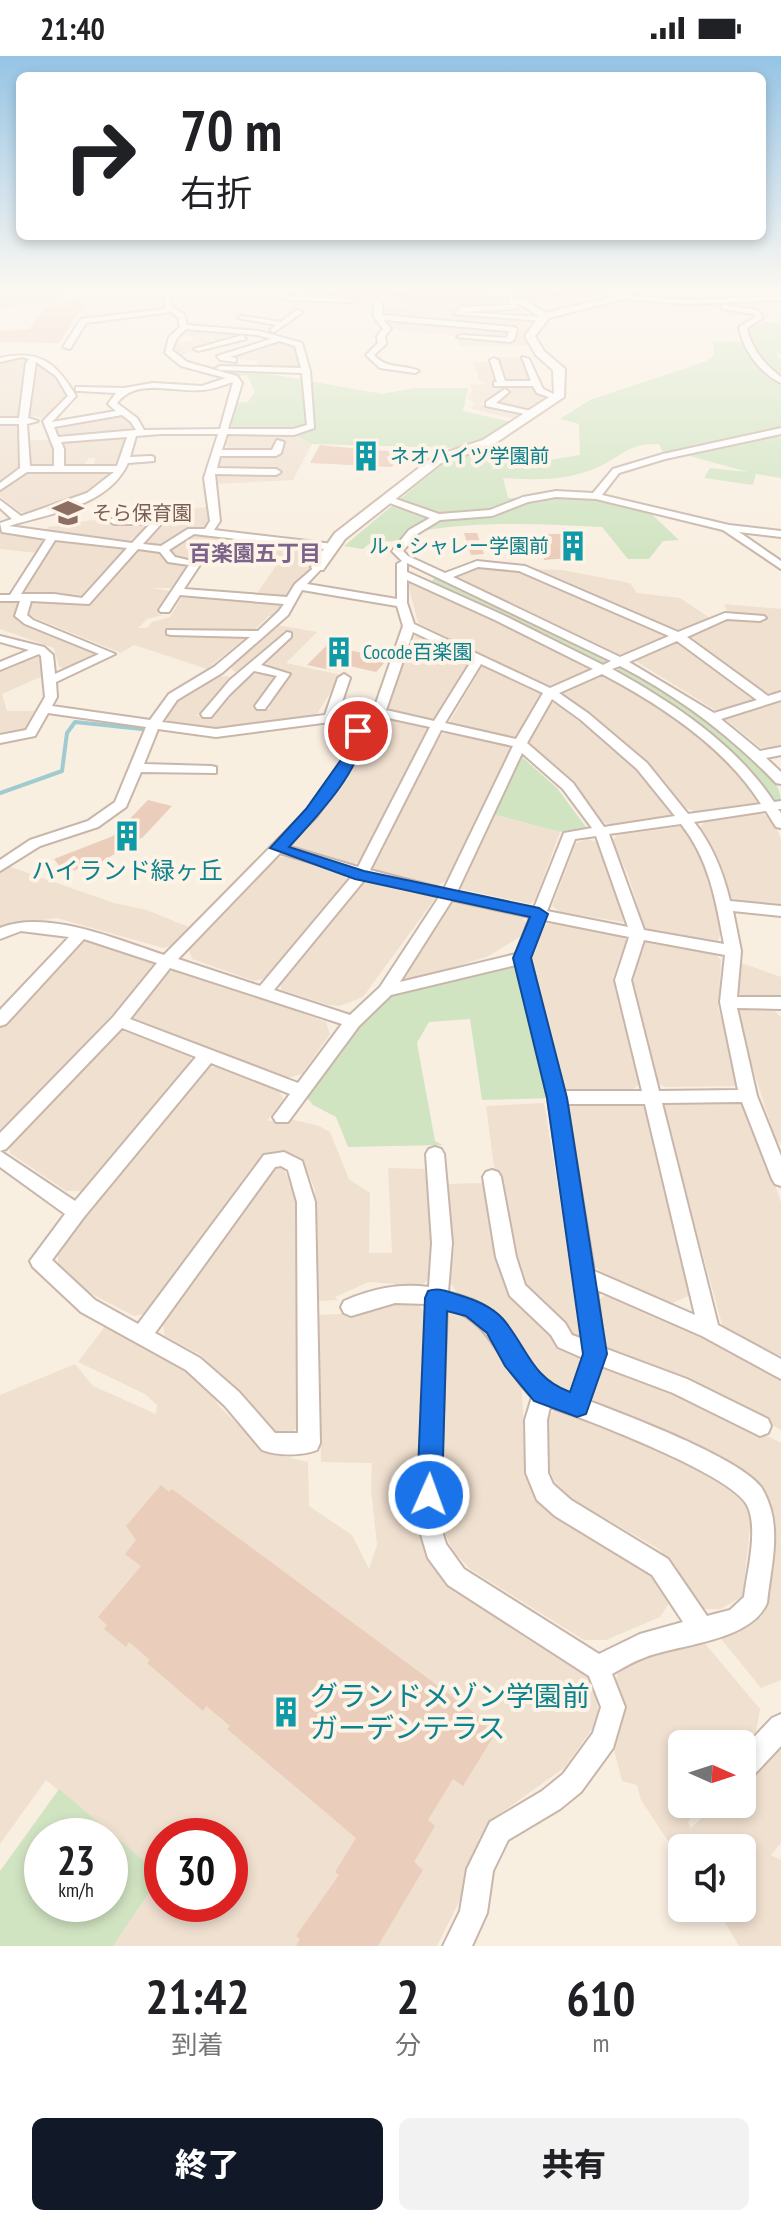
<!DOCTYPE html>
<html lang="ja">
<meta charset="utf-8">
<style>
:root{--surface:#fff;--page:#f2f2f2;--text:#202124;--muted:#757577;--accent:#111827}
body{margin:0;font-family:"PT Sans Narrow","Noto Sans JP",sans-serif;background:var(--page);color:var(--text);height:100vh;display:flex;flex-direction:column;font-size:30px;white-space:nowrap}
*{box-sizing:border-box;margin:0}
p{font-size:26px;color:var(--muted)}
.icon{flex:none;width:44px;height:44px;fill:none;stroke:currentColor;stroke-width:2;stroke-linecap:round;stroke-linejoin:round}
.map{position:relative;height:1890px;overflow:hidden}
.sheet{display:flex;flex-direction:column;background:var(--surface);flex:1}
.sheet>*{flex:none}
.hud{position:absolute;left:16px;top:16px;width:750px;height:168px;border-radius:12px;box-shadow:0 4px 12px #0003;background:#fff;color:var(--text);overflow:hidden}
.needle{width:52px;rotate:93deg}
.fabs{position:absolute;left:668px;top:1674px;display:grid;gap:16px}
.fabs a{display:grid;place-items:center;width:88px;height:88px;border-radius:12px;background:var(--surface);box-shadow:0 4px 12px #0003;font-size:40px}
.speed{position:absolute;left:24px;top:1762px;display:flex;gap:16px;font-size:40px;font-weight:700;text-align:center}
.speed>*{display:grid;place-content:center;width:104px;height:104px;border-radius:50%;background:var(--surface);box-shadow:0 4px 12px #0003;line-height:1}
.speed small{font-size:20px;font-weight:400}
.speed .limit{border:12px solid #d22;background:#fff;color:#111}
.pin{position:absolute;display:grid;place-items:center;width:68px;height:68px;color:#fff;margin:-34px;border:4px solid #fff;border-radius:50%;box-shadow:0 2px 8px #0007}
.me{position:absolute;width:88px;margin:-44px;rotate:2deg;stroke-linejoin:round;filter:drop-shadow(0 0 6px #0008)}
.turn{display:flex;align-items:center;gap:28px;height:168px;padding:0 32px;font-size:36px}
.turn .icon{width:104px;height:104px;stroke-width:2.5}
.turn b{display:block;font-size:56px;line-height:68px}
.eta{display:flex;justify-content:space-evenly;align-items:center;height:136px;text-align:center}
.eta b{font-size:48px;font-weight:800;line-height:56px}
.action{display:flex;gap:16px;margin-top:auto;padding:16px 32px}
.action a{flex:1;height:92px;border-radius:12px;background:var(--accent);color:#fff;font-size:32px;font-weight:800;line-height:92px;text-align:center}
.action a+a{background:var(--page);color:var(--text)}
.status{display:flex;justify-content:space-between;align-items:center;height:56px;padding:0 40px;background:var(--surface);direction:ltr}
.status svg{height:22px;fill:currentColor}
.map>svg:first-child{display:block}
.residential{fill:#f0e0d0;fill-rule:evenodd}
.green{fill:#d1e4c2;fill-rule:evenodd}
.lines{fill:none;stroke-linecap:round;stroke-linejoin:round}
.stream-far1{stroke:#9fcbd0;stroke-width:2}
.stream{stroke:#9fcbd0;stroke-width:4}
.building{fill:#ebcdbb}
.street-casing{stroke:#c8b6aa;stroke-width:4}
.secondary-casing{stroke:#cdb8aa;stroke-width:4}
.primary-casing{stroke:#d6d0cd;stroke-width:4}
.street{fill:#fff;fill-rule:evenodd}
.secondary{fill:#fff;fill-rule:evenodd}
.primary{fill:#f2d09f;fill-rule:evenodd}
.route{fill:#1a73e8;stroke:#114b97;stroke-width:2}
.labels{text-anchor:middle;stroke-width:8;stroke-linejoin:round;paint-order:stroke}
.far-culture-label{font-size:20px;fill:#0d838f;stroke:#fdf3e6;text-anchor:start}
.far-education-label{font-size:20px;fill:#785e54;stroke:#fdf3e6;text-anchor:start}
.far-neighbourhood-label{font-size:22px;font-weight:bold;fill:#7b638a;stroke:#fdf3e6}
.culture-label{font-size:24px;fill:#0d838f;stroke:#fdf3e6}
.near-culture-label{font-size:28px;fill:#0d838f;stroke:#fdf3e6;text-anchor:start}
</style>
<div class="status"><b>21:40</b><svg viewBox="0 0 49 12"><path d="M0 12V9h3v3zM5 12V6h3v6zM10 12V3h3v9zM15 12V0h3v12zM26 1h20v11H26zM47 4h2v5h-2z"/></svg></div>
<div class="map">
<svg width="781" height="1890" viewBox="0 0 781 1890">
<rect width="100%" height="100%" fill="#f9efe1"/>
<path class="residential" d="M409,243l100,3 -2,4 -49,2 -4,6 83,6 -5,26h-73l-1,-8 57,3 4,-14 -136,-12 -1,-7 4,-1 48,1 -4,-3 -49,-2z
M391,264l116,10 3,2 -7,6 -94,-6 -16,-4 -8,-6z
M192,274l34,4h23l-56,15 -12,8 -6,-2 1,-6 -4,-4 22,-5 -2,-4h-11z
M281,284l13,4 11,26 -49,-1 2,-8 -34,-4z
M26,301l-6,59 -20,2v-57z
M497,301h24l10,24h-28z
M473,306h19l6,22 -4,1 38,-1 19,15 -24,12 -30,-6 -2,-3 14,-10 -7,-2 -23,14 44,10 -4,6 -50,-12 7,-4 -9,-6 5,-7 -2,-6 15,-1 -6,-5z
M40,307l13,7 16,28 -20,20 -21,-2 4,-51z
M116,359l7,1 16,16 -40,3 -5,-4 -4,1 3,3 -35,2 -6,-11z
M0,368l18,1 3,41 -21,18z
M229,375l62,2 21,11 -19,36 -78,4 1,-10 5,-1 62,1 1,-4 -66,-3 4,-12 6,-2 53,1 5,-14h-10l-1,9 -4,1h-41l-6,-7z
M128,382l-14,29 -20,-1 1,-8h-6l-5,7h-22l-3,-22 4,-2z
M28,384h24l5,25h-28z
M32,414l82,2 -32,25 -51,16 -11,-1 -20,-16v-5z
M208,451l7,17 -11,7 -53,16 -8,-5 17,-18 29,-3 -1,-5 -69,3 26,-8z
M92,464l51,4 5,2 -23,18 -82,-12 5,-5z
M8,476l37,6 1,2 -8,13 -38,-4v-15z
M195,477l135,14 -41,51 -27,-1 -5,-4 21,-30 -71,-12 -11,12 -23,-4 -6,-10z
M60,484l63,8 2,2 -41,46 -58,-2 -2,-2 31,-51z
M138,493l22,3 7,11 24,2 -11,23h-28l24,4 -15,17 -3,5 5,1 -16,4 -9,9h9l5,-6 18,-5 13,-22 102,9 -8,11 -8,1 -17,16 -85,-3 -1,6 79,3 -38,31 -73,-24 -13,8 -91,-37 1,-12 9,-5 46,6z
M476,511l41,2 151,68 -38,17h-11l-163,-77z
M529,513l33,1 68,13 7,10 43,5 30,20 -28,13 -11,-1z
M414,525l180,86v2l-47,18 -129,-64 -10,-39z
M0,545l19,2 -1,11 81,37v5l-32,13 -8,-2 -5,-19 -54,-19z
M724,548l57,5v83l-15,1 -79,-55 36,-19 42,3 1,-6 -39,-5z
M277,569l40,7 -31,31 56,12 -26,40 -108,15 -40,-6 -1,-7 13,-19 35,-21 13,-1 4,5 -15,11 -20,24h18l10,-19 28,-22 8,-2 11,1 3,5 -19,28 14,2v-6l21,-32 -22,-3 -3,-5 23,-25 -10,-1 -34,33 -10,2 -6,-6z
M417,576l55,28 -35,61 -52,-10z
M674,585l83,56 -1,3 -41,10 -81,-50z
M36,598h5l3,25 -6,-1 -36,16 5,17h28l-1,16 -34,9v-66z
M483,609l60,29 -28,43 -66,-14z
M606,618l64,37 51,43 37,42 2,6 -63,10 -11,-4 -59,-63 -65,-49 1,-4z
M781,643v47l-20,2 -36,-29z
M550,646l8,1 28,20 59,51 32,40 -67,11 -11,-4 -31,-40 -41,-41z
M377,660l52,12 3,4 -73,130 -10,4 -56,-17 -4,-6 41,-45 33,-50 4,-29z
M451,676l57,12 2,4 -63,132 -10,6 -63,-12 -3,-9 71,-131z
M761,757l11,6 9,20v67l-45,-2 -9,-6 -5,-26 -22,-46 5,-4z
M491,758l69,18 -25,68 -5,4 -70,-15 -1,-5z
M685,770l21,36 15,72 -4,8 -72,-13 -17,-54 -16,-34 5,-6z
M588,783l13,5 25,75 -3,3 -63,-10 -8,-6 24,-63z
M286,800l57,18 4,6 -81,98 -12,3 -62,-22 -3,-9 86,-91z
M8,810l106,37 33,7 44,18 -14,16 -14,4 -106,-30 -57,8v-54z
M372,825l59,12 3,7 -71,97 -23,9 -11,-1 -47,-15 -3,-8 81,-99z
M459,843l58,13 9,11 -5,13 -32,20 -80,25 -12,-8 51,-72z
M560,865l56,11 11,8 -14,37 28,106 -8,6 -67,2 -9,-5 -25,-127 13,-34z
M648,883l65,13 8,8 -3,48 22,69 -6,9 -68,1 -10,-4 -27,-102 13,-39z
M85,884l68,20 3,8 -156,165v-108l76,-82z
M736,905l45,16v18l-39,2 -7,-8z
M182,913l144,53 4,12 -28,40 -14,4 -155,-58 -3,-8 38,-40z
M769,950l12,11v127l-5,-3 -41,-128 6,-6z
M124,975l66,25 3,8 -109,127h-18l-56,-38v-9l102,-111z
M217,1010l62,25 4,8 -16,22 23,-2 29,7 11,6 19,47 21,14 -1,60h23l-4,-85 41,1 5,61 -3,48 -11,8 -51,-4 -34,15 3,3 -22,1 -1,-111 -12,-29 -19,-11 -21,3 -116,160 -13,3 -46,-24 -30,-29v-15l148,-180z
M670,1043l78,3 33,101v153l-58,-28 -61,-222z
M637,1044l10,8 44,187 -18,8 -12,-1 -63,-32 -10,-14 -26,-146 6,-8z
M544,1047l37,226 6,1 3,14 -23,-10 -47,-54 -24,-98 -10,-76z
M282,1108l13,33 5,229 -12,8 -16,-3 -71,-76 -36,-19 -3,-15 112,-155z
M482,1127l27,100 81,72 -16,37 -31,-12 -35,-55 -16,-14 -35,-18 -8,-13 5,-33 -7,-63z
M608,1237l173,81v56l-54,-31 -120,-50 -9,-49z
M383,1243l32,1 9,12 -8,185 2,26 6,21 164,127 9,27 1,14 -5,16 -29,40 -73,52 -12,18 -16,56 -26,52h-324l48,-71 -115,-95 -46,64v-449l75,-31 18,22 63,28 1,-9 -12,-11 -67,-32 28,-37 93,52 20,29 47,46 42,10 1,44 43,29 17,34 8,-24 -6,-55 1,-27 -51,-1 -3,-147 39,-2zM162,1780h68v68h-68z
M456,1253l31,20 34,54 7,95 6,15 120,80 16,29 -10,15 -54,23h-22l-114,-71 -17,-18 -15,-35 5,-201z
M601,1305l78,30 102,52v237l-20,8 -45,-55 29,-6 17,-15 5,-14 -6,-111 -12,-12 -72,-39 -91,-38z
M561,1350l106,46 72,41 9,12 3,12 -8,79 -22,13h-17l-14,-14 -14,-29 -19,-18 -90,-52 -10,-10 -8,-16 -3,-53z
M697,1578l63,75 -4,22 -15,13h-59v60h19l-13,18 3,6 25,-24h26v-25l31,-29h8v93l-10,12 10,5v86h-42l-23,-38h26v-60h-60v14l-41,-62 -4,-15 -15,-4 -9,-35 10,-34 -7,-33 6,-18z"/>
<path class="green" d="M0,232l70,1 7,-1c-19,23 -51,15 -77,20z
M766,266l15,2v30l-5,-2 3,8 2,-2v72l-117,25 -5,-11c-32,-1 -37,13 -63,24 -32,13 -60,12 -93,10l5,20 72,1 63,7 36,34 -16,1 -14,18h-21l-26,-32c-56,-3 -119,-6 -175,3 -25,4 -22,15 -53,10l-11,9 -19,-3 104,-87 32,-10 45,15 55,-9 -1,-31 -19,-5 30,-19 117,-39 7,-6 -1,-13 30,-1 16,22h6l-18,-28 4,-8z
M187,309l66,6 129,23 33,-6h53l-5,23 53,12 -46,23 -16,2 -142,-4 -25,-13 -56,-2 4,-26 13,-1 7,-10 -8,-17 -14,2z
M781,378v44l-25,-4 -3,11 -49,-7 6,-10 38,4 -62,-17z
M434,522l6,1 174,82 -11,4 -172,-82z
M622,611c39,19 159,89 159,135l-11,-4 -20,-24 -132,-101 -1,-5z
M521,700l36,32 29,39 -26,5 -72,-19z
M522,902l35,140 -75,2 -12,-81 -41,3 -12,21 18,98 8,4 -95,2 -12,-30 -23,-12 -12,-14 85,-100z
M59,1733l102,86 -48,71h-113v-75zM42,1780h68v68h-68z"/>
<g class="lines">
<path class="stream-far1" d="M690,232l26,12"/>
<path class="stream" d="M0,737l62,-22 5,-38 8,-11 67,7"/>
</g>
<path class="building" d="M89,241l-30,46 -59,-1v-11l29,-2 18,-23h9l14,-8z
M320,389l19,2 61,5 -8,15 -82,-4z
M464,477h13l7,21 -13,1z
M543,478h35l7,23 -41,3z
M327,589l61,14 -12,13 -39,-9 -7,7 -23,-5z
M148,744l24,6 -29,31 -40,24 -38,12 -11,-14 59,-23z
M161,1429l8,7 3,-3 134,99 182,135 -2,4 9,7 -32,52 -10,-7 -25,41 7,6 -21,36 9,8 -45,76h-82l4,-7 -4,-3 43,-61 -4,-3 21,-34 -129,-109 3,-3 -24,-20 -3,5 -56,-48 3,-3 -21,-18 -3,5 -22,-18 3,-4 -9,-8 43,-51 -16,-12 11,-14 -10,-14z"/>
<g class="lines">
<g class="street-casing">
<path id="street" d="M162,232h37l-29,6 2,13 12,7 3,11 72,6 43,12 8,28 4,57 -20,7 -67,-1 -5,16h50l5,-10 7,2 -3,11 -5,3h-56l-3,12 59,1 5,3 -5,3 -61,-1 5,47 -6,9 119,14 5,3 -5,3 -139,-16 -25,16 6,7 26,6 -17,26 103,8 8,-13 23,-20 5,3 -16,17 90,15v-35l5,-3 -10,-10 17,-21 21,-12 -43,-16v-4h6l46,16 51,-4 33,-13 33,-6 37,2 20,-24 50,-15 118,-26v6l-116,25 -46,14 -17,22 127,30 52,6v6l-42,-5 42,29v8l-58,-39 -127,-31 -40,-2 -28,5 -36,14 -52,4 -23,14 -14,17 5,5 37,17 32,-12 48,5 153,66 47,-19 39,3 2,2 -6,3 -33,-2 -40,18 81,59 13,-4v8l-60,19 39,32 21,-4v8l-15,3 15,14v12l-5,-1c-46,-48 -97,-86 -156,-117l-8,3c60,33 124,75 162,133l7,-1v8h-3l3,4v15l-5,-1 -10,-16 -72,11c19,24 29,50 36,79l51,5v10l-48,-5 8,40 -4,46h44v12l-44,-1 20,88 24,60v30l-6,-2 -3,-5 -30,-77 -80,1 56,222 63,34v20l-79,-43 -105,-46 7,58 83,31 81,40 3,7 -3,7 -8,3 -87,-43 -72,-27 -12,35c39,15 149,56 172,86 4,6 8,16 10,23 8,30 -1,63 -4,93 -16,38 -86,41 -121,54 -12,4 -23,11 -34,17l13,33 -12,41 -32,44 -21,17 -52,31 -15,31 -6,42 -15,33h-29l17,-35 7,-42 23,-47 52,-31 21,-17 30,-41 8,-26 -12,-31 -141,-91 -20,-27 -11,-37 10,-217 -32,-1 -44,13 -7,-3 -3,-6 3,-6c28,-12 54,-18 85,-14l3,-44 -6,-89 3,-5 6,-2 6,2 3,5 8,89 -4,49c14,4 29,8 41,17 36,27 32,70 82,85l12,-36 -25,-11 -7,-12 -41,-39 -14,-39 -13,-80 3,-5 6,-2 6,2 3,5 15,80 9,28 40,38 7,12 11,4 -35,-241 -32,-133 -125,30 -32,31 -71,96h-12l-3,-5 17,-23 -79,-31 -127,154 -32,43 43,40 43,24 126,-169 20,-3 18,9 13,41 5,241 -3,7c-15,6 -40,6 -55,0l-37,-44 -39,-36 -105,-58 -48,-45 -3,-6 35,-47 -65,-47v-16l75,50 121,-144 -74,-29 -116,121 -6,2v-18l113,-116 44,-54 -73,-24 -78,85 -6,2v-16l69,-73 -48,-6 -21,8v-11c47,-19 118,12 164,27l143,-145 42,-60 4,-31 -137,18 -58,-8 -14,35 67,2 5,1v6l-75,-1 -15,35 -28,20 -58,19 -40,25v-11l30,-20 58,-19 27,-19 31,-75 -98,-14 -13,23 -35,7v-8l26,-5 19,-33 -4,-41 -2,-2 -39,16v-8l29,-12 -29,-8v-6l44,11 9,8 2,19 44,-20 -74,-30 -10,-8 5,-15h-20v-6h10l36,-56 -44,-7 -2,-9 12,-4 -12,-11v-8l21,16 66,-23 27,-21h-87l-27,18v-7l20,-15 -1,-44h-19v-6h19l7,-55 3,-4 -7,-2 -22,5v-4c40,-9 56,5 76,38l-24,26 64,-11 -8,-7 8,-11 -37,-2h-3v-4l48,1 29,-5 49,3 24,-8 -45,-12 -16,-13 4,-16 11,-10 -2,-10 -7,-5 -85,11 -16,26 -7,-2 18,-28 85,-10zM186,273l72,6 13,4 -54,17 3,4 16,2v-4l-6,-1 49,-16 16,5 6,22 -81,-2 -4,2 4,2 82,3 5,52 -14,4h-65l14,-46 -5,-7 -50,-14 -15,-12 5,-12zM36,306l20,14 12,20 -25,25 11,28v17h-24l-3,-42 11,-3 -10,-3zM233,326l-13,47 -76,1 -7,-12 -20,-15c20,-26 57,-10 85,-13 10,0 21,-5 31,-8zM122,359l9,7 5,8 -78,7 -4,-10zM161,378h57l-14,44 6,43 -5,8h-17l-27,17 -18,-2 19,-21 25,-3v-4l-77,3 -1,2 5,3h36l-18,19 -123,-17c41,-13 99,-19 119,-63l26,-2v-4l-3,-1 -21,1 6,-21zM127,381l-10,29h-53v-17l-3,-7zM55,484l72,8 -45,50 -28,-4h-33zM138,493l22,3 8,10 21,3 -30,45 2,2h8l11,-17 104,9 -5,7 -21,20 -91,-1v4l4,1 79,2 -36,30 -45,27 -19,26 -98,-14 5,-9 -1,-15 59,-28 -82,-34 -6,-5 4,-14 58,3zM407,507l204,98 -8,4 -100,-50 -96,-43zM478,511l41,4 150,65 -49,21 -167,-80zM407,524l88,40 98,49 -43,19 -136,-64 -7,-21zM302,534l95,16 6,20 -29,83 -14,-1 -22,6 12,-36 -6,-4 -6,4 -13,37 -109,14 -54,-7 15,-22 45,-27 66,-58zM413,576l59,28 -38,61 -48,-11zM677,585l80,59 -43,13 -85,-51zM481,608l62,29 -27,46 -71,-16zM602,618c59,31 123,73 159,130l-73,10 -41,-51 -58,-49 -30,-21zM552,643l29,21 56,49 38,47 -71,11 -31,-44 -46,-40zM379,660l51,11 -72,140 -71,-21 30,-30 44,-66 4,-33zM441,674l72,16 -69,143 -74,-19zM522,697l41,36 29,39 -28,5 -30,75 -77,-16zM681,768c28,35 35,77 43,120l-80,-14 -35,-96zM596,780l32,91 -81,-16 28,-72zM280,797l73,22 -93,111 -82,-27zM366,822l73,19 -59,90 -30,28 -76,-25zM452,844l78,17 -14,37 -116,28zM544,864l85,17 -14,43 27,111h-78l-34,-133zM644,884l81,15 -5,47 18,88 -79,1 -28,-111zM170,912l172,56 -44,59 -168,-64zM567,1048h78l50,211 -101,-44zM281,1110l7,4 9,32 1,231h-23l-36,-41 -39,-34 -45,-25 120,-166zM447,1252c46,13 53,59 85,89l-7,23 1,53 11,27 18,16 97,59 31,47 -43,12 -41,20 -135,-85 -18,-25 -7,-23zM550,1351c36,12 181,67 197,98 12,23 0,67 -3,92l-14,13 -23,6 -39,-57 -97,-59 -18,-16 -5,-11 -1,-53z
M205,232h37l-3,2z
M251,232l21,1 17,7 66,4 -4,2 -63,-2z
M382,237l7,2 -7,8v12l131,12 4,2 -3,11 -4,2 -53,-5 4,-2 46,3 2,-7 -125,-11 7,9 -6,7 1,8 -12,11c13,15 30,9 45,16l-4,2 -35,-5 -14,-13 12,-12 -1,-7 6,-7 -9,-12v-14z
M626,239l61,5 94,-4v4l-94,4 -64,-5z
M509,242h12l27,16v5l-4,2 -90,-7 6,-7 50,-2zM516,246l25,15 -79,-5 52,-3 4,-2z
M722,249l36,5 5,8 -16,10c4,21 18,37 34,49v6c-21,-10 -38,-33 -42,-56l16,-10 -2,-3 -31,-5z
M296,254l7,2 -29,20 -4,-2 6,-5 -38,-7 4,-2 39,6z
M243,279l3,4 -48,12 -4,-2z
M522,301l7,2 14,30 15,7v4l-21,-7 -4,-7h-39v-4h3l-7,-22 4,-2 4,2 7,21h26z
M505,333l4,3 -13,11 39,9v4l-49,-10v-4z
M287,576l4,1v4l-30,28 29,9 -25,35h-8l-2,-3 22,-30 -23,-5 -25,24 -18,22h-8l-2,-3 29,-34z
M781,1658v32l-30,32 -9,4v-32l30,-32z"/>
</g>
<g class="secondary-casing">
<path id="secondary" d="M600,232h14l17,9 -82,21 -14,18 9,15 21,18 -1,28 -73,49 -50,17 -96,76 -22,31h-10l-2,-3 24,-34 98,-76 50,-17 71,-46 -1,-24 -17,-15 -11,-19 16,-22 75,-18z"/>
</g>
<g class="primary-casing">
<path id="primary" d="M291,232l207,7 127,-7c-31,17 -304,16 -334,0z"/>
</g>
<use href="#street" class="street"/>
<use href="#secondary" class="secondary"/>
<use href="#primary" class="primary"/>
</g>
<linearGradient id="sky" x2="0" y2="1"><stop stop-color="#95c4e5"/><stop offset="0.47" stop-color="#fcf8f2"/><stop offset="1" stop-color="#fcf8f2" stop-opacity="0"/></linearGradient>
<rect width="781" height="497" fill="url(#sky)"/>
<path class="route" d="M353,672l12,3c-6,43 -48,85 -76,116l75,24 175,37 9,6 -17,44 36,140 40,256 -21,60 -9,3 -43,-16 -29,-35 -18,-33 -21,-17 -19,-5 -5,184 -4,8 -9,4 -9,-4 -3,-8 8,-197 3,-7c11,-4 20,1 31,4 16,5 32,11 44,24 24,28 28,59 67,73l13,-38 -36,-256 -34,-140 17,-41 -175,-38 -85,-31 36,-39 42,-59z"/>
<defs>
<g id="building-bare" transform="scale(2.4)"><path d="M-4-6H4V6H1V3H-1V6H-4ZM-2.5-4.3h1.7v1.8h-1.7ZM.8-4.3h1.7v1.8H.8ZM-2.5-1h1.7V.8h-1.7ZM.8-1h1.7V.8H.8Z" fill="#0f9aa8" stroke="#fdf3e6" stroke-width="2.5" paint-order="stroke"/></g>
<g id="school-bare" transform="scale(2.4)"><path d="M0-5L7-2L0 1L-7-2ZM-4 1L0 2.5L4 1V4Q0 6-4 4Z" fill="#8d6e63" stroke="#fdf3e6" stroke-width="2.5" paint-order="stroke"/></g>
</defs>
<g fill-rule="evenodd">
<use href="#building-bare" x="366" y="400"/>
<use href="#school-bare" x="68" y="457"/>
<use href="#building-bare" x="573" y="490"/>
<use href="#building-bare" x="339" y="596"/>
<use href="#building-bare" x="127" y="780"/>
<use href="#building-bare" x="286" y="1656"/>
</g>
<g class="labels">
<g class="far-culture-label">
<text x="390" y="407">ネオハイツ学園前</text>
<text x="549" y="497" text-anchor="end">ル・シャレー学園前</text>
<text x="363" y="603">Cocode百楽園</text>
</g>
<g class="far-education-label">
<text x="92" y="464">そら保育園</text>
</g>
<g class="far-neighbourhood-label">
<text x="255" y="505">百楽園五丁目</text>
</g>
<g class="culture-label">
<text x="127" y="823">ハイランド緑ヶ丘</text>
</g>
<g class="near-culture-label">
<text x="310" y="1650">グランドメゾン学園前<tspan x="310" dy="32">ガーデンテラス</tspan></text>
</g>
</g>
</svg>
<div class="fabs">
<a><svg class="needle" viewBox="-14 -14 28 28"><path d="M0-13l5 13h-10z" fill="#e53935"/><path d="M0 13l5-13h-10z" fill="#757577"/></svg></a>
<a><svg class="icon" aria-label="sound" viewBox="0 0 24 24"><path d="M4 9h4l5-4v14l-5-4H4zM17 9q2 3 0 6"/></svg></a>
</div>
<div class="speed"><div>23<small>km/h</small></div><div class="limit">30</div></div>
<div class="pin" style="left:358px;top:675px;background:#d93025"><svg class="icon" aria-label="arrive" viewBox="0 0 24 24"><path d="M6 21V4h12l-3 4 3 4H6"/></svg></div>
<svg class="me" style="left:429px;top:1439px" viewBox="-20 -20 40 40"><circle r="17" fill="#1a73e8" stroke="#fff" stroke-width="3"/><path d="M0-11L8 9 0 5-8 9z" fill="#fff"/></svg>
<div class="hud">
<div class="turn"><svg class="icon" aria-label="right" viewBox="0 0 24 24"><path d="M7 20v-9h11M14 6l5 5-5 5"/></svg><div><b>70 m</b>右折</div></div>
</div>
</div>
<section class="sheet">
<div class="eta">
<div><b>21:42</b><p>到着</p></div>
<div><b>2</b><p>分</p></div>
<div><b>610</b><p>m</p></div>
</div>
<div class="action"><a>終了</a><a>共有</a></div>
</section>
